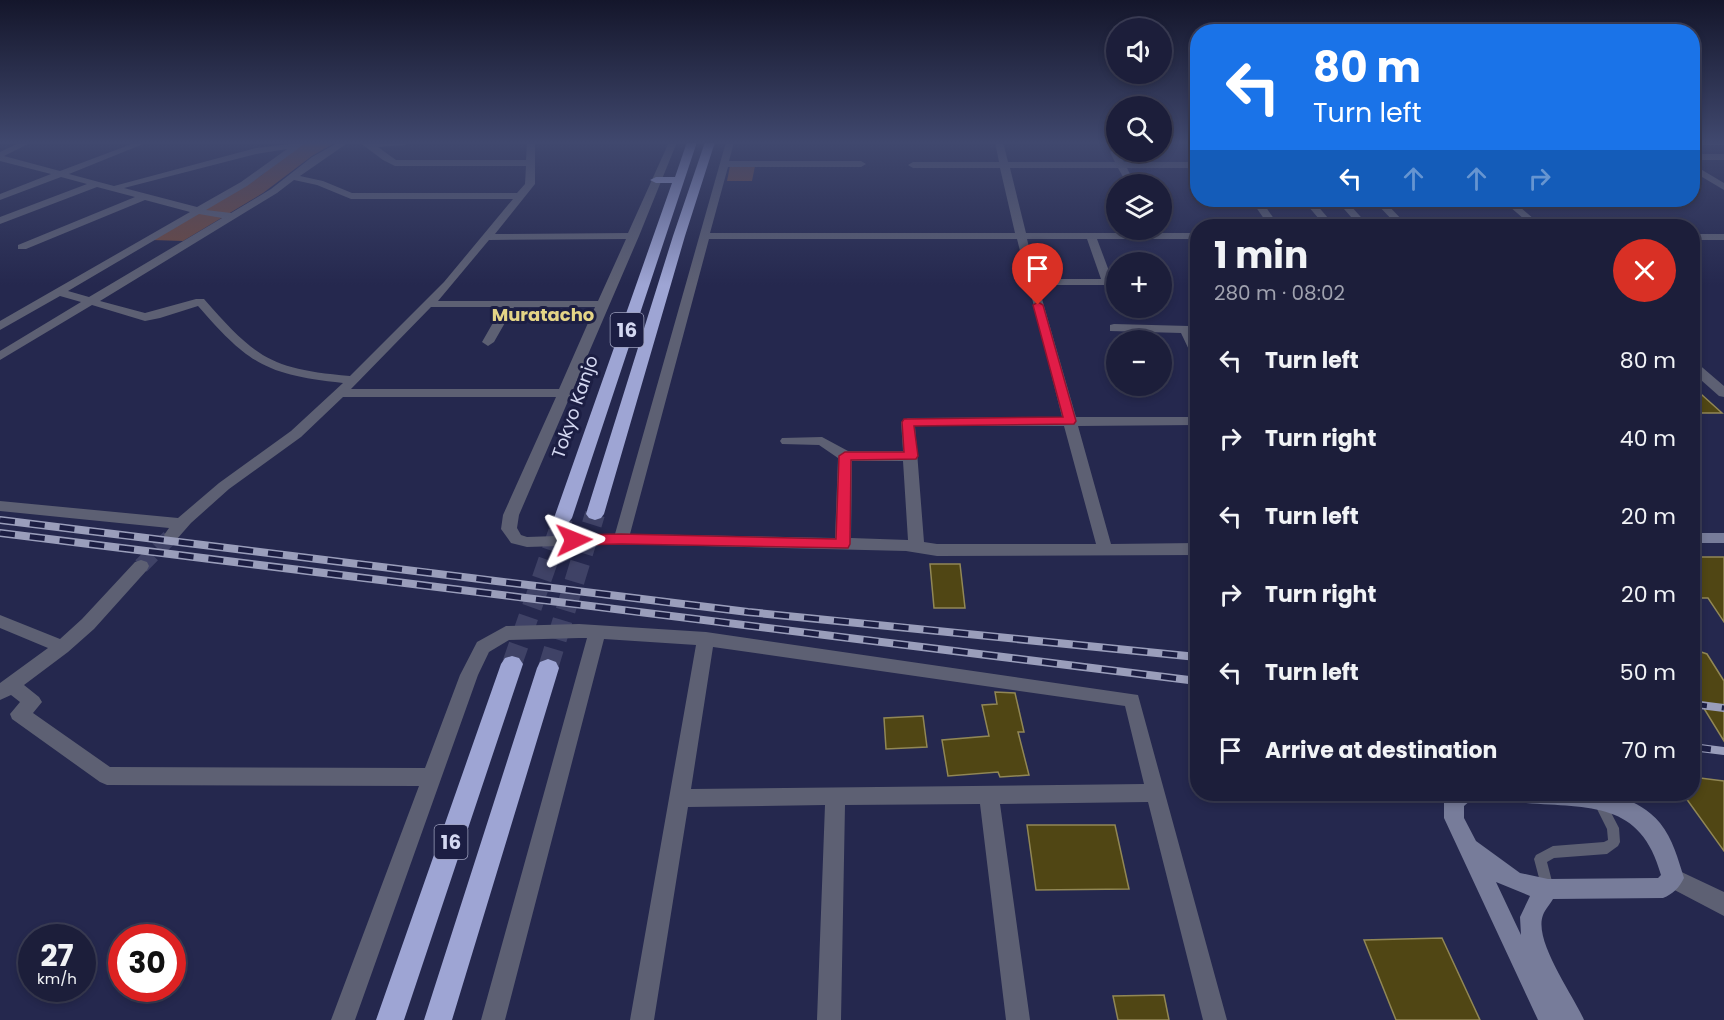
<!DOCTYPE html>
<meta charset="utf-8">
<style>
:root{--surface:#1c1e3a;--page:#252742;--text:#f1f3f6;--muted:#a0a2af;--line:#3a3c54}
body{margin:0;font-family:Poppins,sans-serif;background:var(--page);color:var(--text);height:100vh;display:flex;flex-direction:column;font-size:22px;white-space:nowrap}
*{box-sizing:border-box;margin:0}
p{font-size:20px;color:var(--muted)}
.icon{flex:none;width:33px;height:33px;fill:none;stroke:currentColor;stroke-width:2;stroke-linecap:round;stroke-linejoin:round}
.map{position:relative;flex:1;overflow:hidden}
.side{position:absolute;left:1190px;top:219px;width:510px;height:582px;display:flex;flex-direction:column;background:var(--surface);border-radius:24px;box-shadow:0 3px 9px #0003,0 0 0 2px var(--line)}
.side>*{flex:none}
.top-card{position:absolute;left:1190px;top:24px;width:510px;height:183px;border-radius:24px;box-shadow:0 3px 9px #0003,0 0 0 2px var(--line);background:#1a73e8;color:#fff;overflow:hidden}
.tools{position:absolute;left:1106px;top:18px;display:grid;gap:12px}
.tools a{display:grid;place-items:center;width:66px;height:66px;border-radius:50%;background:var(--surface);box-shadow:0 3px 9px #0003,0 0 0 2px var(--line);font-size:30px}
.speed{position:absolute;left:18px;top:924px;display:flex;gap:12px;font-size:30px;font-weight:700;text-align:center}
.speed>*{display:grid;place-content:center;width:78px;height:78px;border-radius:50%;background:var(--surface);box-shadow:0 3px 9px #0003,0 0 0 2px var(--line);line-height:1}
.speed small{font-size:15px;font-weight:400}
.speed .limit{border:9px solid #d22;background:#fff;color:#111}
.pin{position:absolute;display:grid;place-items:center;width:51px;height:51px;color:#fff;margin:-62px -26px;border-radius:50% 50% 50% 0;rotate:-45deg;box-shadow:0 0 6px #0007}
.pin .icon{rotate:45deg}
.me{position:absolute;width:66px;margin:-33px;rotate:88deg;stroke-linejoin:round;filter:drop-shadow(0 0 4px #0008)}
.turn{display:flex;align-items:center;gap:21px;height:126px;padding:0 24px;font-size:27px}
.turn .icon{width:78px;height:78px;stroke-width:2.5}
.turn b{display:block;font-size:42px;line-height:51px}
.lanes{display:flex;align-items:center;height:57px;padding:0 24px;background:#0003;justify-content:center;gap:30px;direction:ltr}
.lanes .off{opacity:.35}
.round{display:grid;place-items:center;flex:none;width:63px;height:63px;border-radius:32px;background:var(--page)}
.summary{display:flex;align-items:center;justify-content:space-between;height:102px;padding:0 24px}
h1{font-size:36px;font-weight:700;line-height:45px}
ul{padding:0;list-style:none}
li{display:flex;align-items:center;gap:18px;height:78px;padding:0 24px}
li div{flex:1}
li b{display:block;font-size:22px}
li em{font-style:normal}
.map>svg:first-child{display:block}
.green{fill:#714a3e}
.building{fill:#504614;stroke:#918755;stroke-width:1.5}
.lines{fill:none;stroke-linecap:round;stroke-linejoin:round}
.street-tunnel{stroke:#3f4266;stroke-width:16;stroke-dasharray:16 8;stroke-linecap:butt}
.highway-tunnel{stroke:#3f4266;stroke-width:20;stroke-dasharray:20 10;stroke-linecap:butt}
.lane{fill:#5d6073;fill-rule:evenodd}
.street{fill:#5d6073;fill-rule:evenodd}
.secondary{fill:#777c9a;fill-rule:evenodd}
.highway{fill:#9ea5d4;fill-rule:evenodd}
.rail-far1-casing{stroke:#9a9ebb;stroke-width:8}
.rail-casing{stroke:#9a9ebb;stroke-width:8}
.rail-far1{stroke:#1c1e43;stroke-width:5;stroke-dasharray:15;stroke-linecap:butt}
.rail{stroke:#1c1e43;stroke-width:6;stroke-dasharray:19;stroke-linecap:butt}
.route{fill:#e11d48;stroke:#92132f;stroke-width:1.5}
.labels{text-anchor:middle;stroke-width:6;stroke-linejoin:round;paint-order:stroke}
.far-neighbourhood-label{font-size:18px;font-weight:bold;fill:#e4d486;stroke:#1c1e43}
.far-street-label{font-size:18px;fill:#d4d8f1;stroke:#1c1e43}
.shield{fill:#1c1e43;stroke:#9da0bd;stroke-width:1.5}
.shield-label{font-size:20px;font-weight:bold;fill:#d4d8f1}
</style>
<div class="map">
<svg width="1724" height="1020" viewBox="0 0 1724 1020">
<rect width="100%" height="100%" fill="#25284e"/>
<path class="green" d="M305,142h31l-24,14 -49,37 -80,48 -31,-1 110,-65 12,-12z
M730,166h25l-3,15h-25z"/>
<path class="building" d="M1692,386l30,27h-30z
M1692,557h32v65l-16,-24h-16z
M930,564h30l5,44h-31z
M1692,649l15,5 17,27v60l-32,-52z
M995,692l20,1 9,39h-6l11,43 -29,2 -2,-5 -50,4 -6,-36 47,-4 -7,-31 15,-1z
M923,716l4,31 -41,2 -2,-31z
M1692,777l32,4v70l-41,-57h9z
M1027,825h88l14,64 -93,1z
M1442,938l38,82h-84l-32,-80z
M1164,995l5,25h-51l-5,-24z"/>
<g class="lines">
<path class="street-tunnel" d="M141,566l31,-31"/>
<path class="highway-tunnel" d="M512,664l51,-146
M548,668l47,-154"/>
<path class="lane" d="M1599,796l4,1 16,31 1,14 -2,4 -11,8 -53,4 -7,4 7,27 -1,4 -5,2 -5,-2 -9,-34 2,-4 17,-9 51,-4 4,-2 -1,-11 -14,-28 2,-4z"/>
<path class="street" d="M21,142h11l-28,14 56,15 77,-29h11l-79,32 45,12 142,-38 51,-6 -60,44 -41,24 25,3 40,-24 41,-32 27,-15h10l-49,34 23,5 29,12h165l8,-9 1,-18h-131l-12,-6 -24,-18h50l-4,3 -27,2 18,13h130l1,-18h8v42l-40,50 133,-1 41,-91h8l-38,94 -120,279 -2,13 4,7 6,2 88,-3 111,-392h8l-5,19h132l5,3 -5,3h-133l-18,66h305l-15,-65h-87l-5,-3 5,-3h86l-4,-20h8l5,20h107l-5,-10 4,-3 4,3 6,10h73v6h-70l8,16h-8l-9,-16h-108l16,65h171v6h-100l15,40h4v6h-78l38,132h121v8l-119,1 33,118 86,-1v12l-260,1 -31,-5 -285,-7 -94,3 -16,-4 -10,-14 2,-14 53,-118h-213l-42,40 -72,52 -38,34 -14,16h-10l-3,-4 5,-7 -169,-17v-10l178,17 41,-35 72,-52 52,-48c-78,-8 -95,-20 -145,-77l-38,12 -15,3 -53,-16 -92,55v-9l81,-49 -21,-6 -60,34v-9l190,-109 -45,-12 -119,49h-8v-4l117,-48 -38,-10 -97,37v-7l87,-33 -26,-7 -61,23v-6l51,-20 -51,-13v-9zM287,149l-46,33 -44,25 -73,-19 132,-34zM294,180l23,5 34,14h162l-69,83 -94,94c-80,-7 -94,-18 -146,-77h-8l-51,14 -45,-12 177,-108zM199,214l23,4 -133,79 -21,-6zM626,239l-28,62h-160l51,-61zM709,239h308l45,178 -154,1 -7,4 2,29h-55l-26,-14 -40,1 -2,3 2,3 37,1 19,13 -3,80 -205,-4zM1027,239h60l14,40h-64zM431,307h71l-20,35 6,4 6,-4 20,-35h81l-36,82h-208zM915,426h149l32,118h-159l-13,-2zM852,461h51l5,79 -57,-2z
M1692,142h32v3h-32z
M1692,154h32v6h-32z
M1692,164l32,19v7l-32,-19z
M1251,200h10l18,26h-10z
M1373,200h10l25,26h-10z
M1502,200h10l30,26h-10z
M1310,204h6l19,22h-10l-17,-20z
M1344,205h6l19,21h-10l-15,-17z
M1692,234h32v6h-32z
M1161,279l7,1 2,2 -9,3z
M1114,324l75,2 8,15v17l-6,-4 -10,-21 -71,-2v-6z
M1692,361l4,1 28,24v11l-5,-1 -27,-24z
M141,560l6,2 2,4 -2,4 -53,59 -26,23 -44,33 15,12 3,5 -9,11 77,54 315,1 35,-93 17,-33 29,-16 73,-2 127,8 432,63 89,325h-24l-55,-218 -148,2 30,216h-24l-26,-216 -135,1 -4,215h-24l8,-215 -137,2 -34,213h-24l66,-375 -92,-6 -99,381h-24l106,-382h-8l-70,2 -20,12 -11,23 -123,345h-24l88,-234 -312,-1 -7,-3 -88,-63 -2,-5 10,-12 -9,-7 -11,5v-17l48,-35 -48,-20v-13l60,24 22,-20 53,-57zM713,647l412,59 19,78 -453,5z
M1673,868l51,24v24l-59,-31 -3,-7 3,-7z"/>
<path class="secondary" d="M1692,533h32v10h-32z
M1450,794h24l-3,6 -7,6v12l12,23 44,32 28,6 110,-1 3,-3c-20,-74 -71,-67 -135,-72l-7,-3 -3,-6c47,0 110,-12 144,29 13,16 18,36 24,55 -5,10 -11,16 -21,20l-110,1c-3,5 -8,11 -10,16 -10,26 31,81 41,105h-46l-94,-202v-16zM1496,882l34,14 -10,21 1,18z"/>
<path class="highway" d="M687,142h10l-125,376 -3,4 -6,2 -6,-2 -3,-4 118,-335h-16l-6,-3 6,-3h19z
M705,142h10l-30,94 -81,278 -3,4 -6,2 -6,-2 -3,-4 87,-278z
M512,656l7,2 4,6 -119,356h-28l125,-356 4,-6z
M548,659l8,3 3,6 -107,352h-28l113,-352 3,-6z"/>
<g class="rail-far1-casing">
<path id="rail-far1" d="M0,520l748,92 449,45
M0,533l1197,148
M1692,704l32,4"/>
</g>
<g class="rail-casing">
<path id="rail" d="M1692,747l32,4"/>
</g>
<use href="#rail-far1" class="rail-far1"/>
<use href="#rail" class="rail"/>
</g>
<linearGradient id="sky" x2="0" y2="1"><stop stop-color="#14162b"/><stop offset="0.5" stop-color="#40486e"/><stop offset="1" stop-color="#40486e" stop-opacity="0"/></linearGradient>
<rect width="1724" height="285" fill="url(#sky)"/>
<path class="route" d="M1038,302l5,3 33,116 -2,3 -160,2 4,30 -2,3 -65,1 -1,84 -2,4 -227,-4 -47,1 -7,-5 7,-5 47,-1 215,5 3,-83 6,-4h59l-2,-30 2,-3 159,-2 -30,-112z"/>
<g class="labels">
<g class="far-neighbourhood-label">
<text x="543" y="321">Muratacho</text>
</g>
<g class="far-street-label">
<text transform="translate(575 407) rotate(-71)" y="6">Tokyo Kanjo</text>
</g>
<g class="shield">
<rect x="610.5" y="313" width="33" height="34" rx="4.5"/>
<rect x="434.5" y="825" width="33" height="34" rx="4.5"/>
</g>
<g class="shield-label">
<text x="627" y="337">16</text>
<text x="451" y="849">16</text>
</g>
</g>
</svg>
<div class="tools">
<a><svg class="icon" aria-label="sound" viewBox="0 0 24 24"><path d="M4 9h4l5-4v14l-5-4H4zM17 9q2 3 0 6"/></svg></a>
<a><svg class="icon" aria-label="search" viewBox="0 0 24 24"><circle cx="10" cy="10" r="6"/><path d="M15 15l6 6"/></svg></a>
<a><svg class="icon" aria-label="layers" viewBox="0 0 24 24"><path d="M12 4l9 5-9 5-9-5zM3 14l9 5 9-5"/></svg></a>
<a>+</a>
<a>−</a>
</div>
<div class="speed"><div>27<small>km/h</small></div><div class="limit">30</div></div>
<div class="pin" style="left:1038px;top:305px;background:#d93025"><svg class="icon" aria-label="arrive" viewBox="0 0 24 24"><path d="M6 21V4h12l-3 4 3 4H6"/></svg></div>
<svg class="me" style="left:574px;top:540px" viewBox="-20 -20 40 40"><path d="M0-17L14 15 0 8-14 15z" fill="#e11d48" stroke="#fff" stroke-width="4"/></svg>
<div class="top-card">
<div class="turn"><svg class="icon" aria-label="left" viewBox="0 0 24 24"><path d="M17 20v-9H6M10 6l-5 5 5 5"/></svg><div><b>80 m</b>Turn left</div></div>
<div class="lanes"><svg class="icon" aria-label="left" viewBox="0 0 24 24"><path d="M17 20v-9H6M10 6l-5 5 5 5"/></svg><svg class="icon off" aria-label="ahead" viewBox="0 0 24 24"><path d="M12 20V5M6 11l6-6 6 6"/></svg><svg class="icon off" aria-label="ahead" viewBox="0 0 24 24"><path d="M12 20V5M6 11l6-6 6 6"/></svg><svg class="icon off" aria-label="right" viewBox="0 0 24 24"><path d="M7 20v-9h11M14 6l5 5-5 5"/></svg></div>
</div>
<section class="side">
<div class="summary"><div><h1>1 min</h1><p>280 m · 08:02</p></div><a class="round" style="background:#d93025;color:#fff"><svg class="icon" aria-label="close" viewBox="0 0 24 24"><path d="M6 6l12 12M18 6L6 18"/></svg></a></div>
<ul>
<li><svg class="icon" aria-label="left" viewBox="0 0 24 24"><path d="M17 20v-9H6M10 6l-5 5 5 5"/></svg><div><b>Turn left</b></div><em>80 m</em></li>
<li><svg class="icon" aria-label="right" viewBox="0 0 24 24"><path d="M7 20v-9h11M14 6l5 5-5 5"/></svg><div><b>Turn right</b></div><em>40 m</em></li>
<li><svg class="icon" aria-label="left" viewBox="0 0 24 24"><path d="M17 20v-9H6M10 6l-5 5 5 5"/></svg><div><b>Turn left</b></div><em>20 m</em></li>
<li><svg class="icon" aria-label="right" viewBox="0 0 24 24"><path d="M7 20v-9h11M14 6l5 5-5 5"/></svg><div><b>Turn right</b></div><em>20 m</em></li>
<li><svg class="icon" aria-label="left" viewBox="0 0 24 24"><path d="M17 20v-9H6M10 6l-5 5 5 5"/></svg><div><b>Turn left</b></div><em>50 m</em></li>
<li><svg class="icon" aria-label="arrive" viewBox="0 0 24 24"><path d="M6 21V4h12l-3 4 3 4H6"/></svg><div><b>Arrive at destination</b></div><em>70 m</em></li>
</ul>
</section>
</div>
